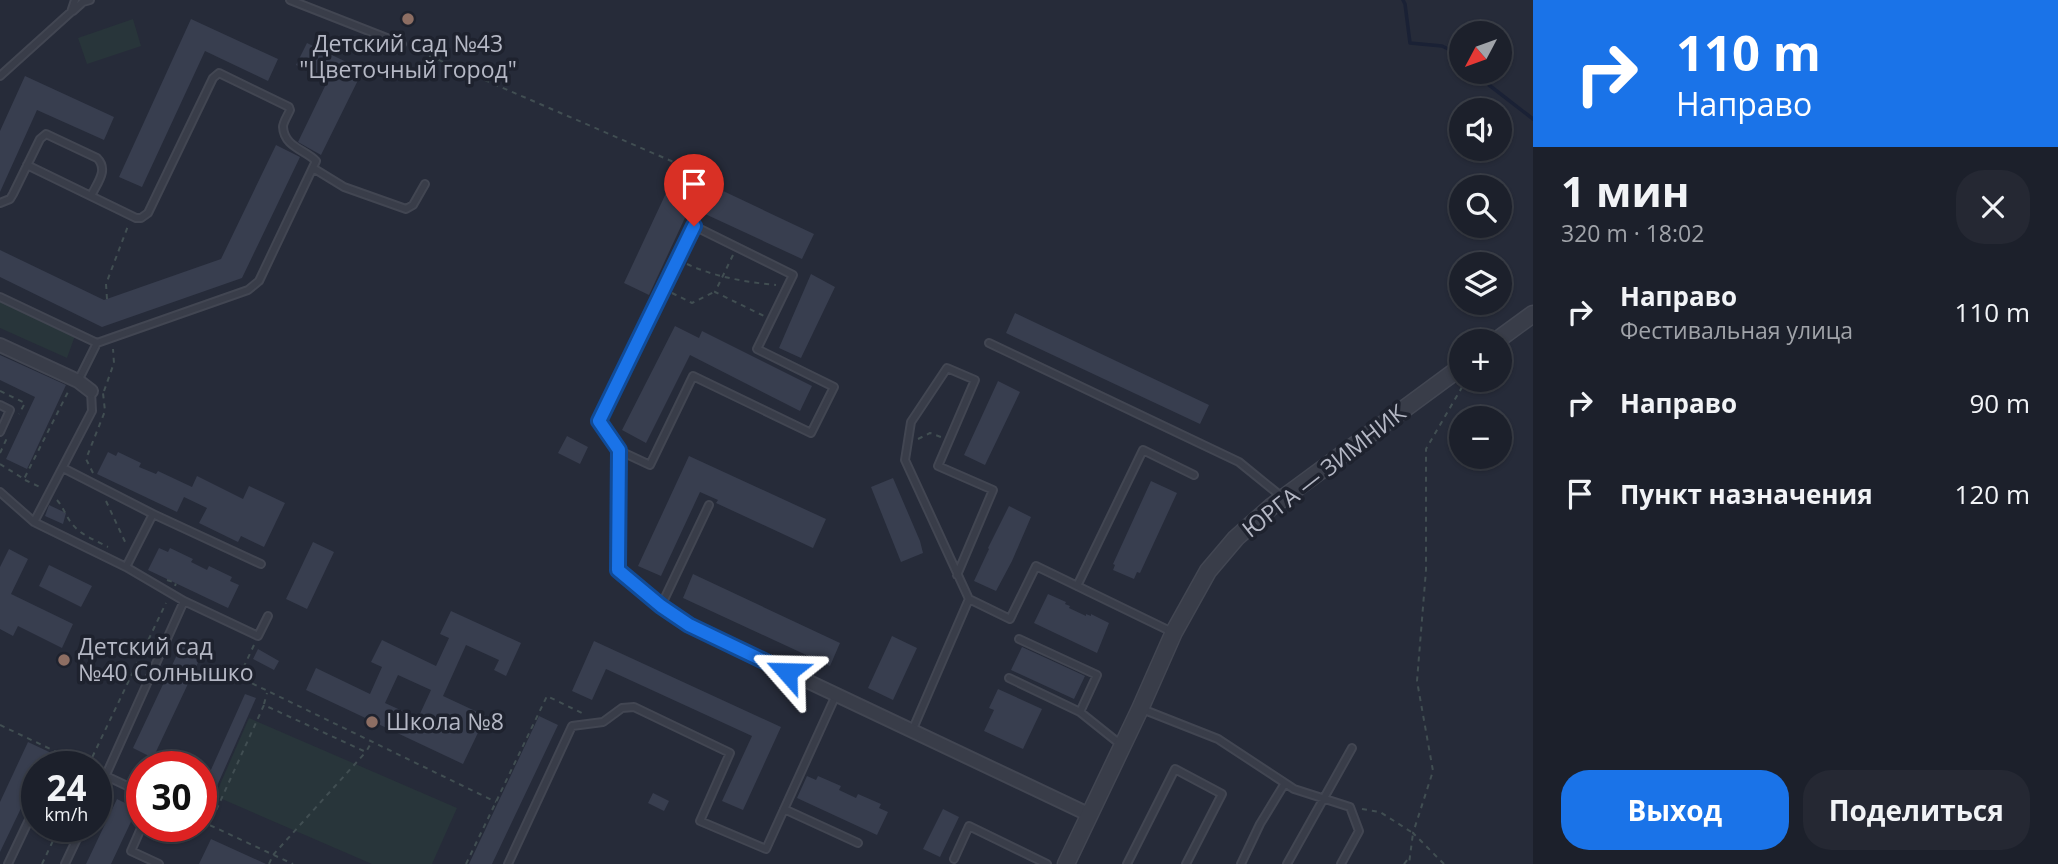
<!DOCTYPE html>
<html lang="ru">
<meta charset="utf-8">
<style>
:root{--surface:#1c202b;--page:#252833;--text:#f1f3f6;--muted:#a0a3a9;--line:#3a3e47;--accent:#1a73e8}
body{margin:0;font-family:"Open Sans",sans-serif;background:var(--page);color:var(--text);height:100vh;display:flex;flex-direction:column;font-size:26px;white-space:nowrap}
*{box-sizing:border-box;margin:0}
p{font-size:23px;color:var(--muted)}
.icon{flex:none;width:38px;height:38px;fill:none;stroke:currentColor;stroke-width:2;stroke-linecap:round;stroke-linejoin:round}
.map{position:relative;flex:1;overflow:hidden}
.details{display:flex;flex-direction:column;background:var(--surface);width:525px}
.details>*{flex:none}
.hud{background:#1a73e8;color:#fff;overflow:hidden}
.needle{width:46px;rotate:229deg}
.tools{position:absolute;left:1449px;top:21px;display:grid;gap:14px}
.tools a{display:grid;place-items:center;width:63px;height:63px;border-radius:50%;background:var(--surface);box-shadow:0 2px 5px #0004,0 0 0 2px var(--line);font-size:35px}
.speed{position:absolute;left:21px;top:751px;display:flex;gap:14px;font-size:35px;font-weight:700;text-align:center}
.speed>*{display:grid;place-content:center;width:91px;height:91px;border-radius:50%;background:var(--surface);box-shadow:0 2px 5px #0004,0 0 0 2px var(--line);line-height:1}
.speed small{font-size:18px;font-weight:400}
.speed .limit{border:10px solid #d22;background:#fff;color:#111}
.pin{position:absolute;display:grid;place-items:center;width:60px;height:60px;color:#fff;margin:-72px -30px;border-radius:50% 50% 50% 0;rotate:-45deg;box-shadow:0 0 7px #0007}
.pin .icon{rotate:45deg}
.me{position:absolute;width:77px;margin:-38px;rotate:295deg;stroke-linejoin:round;filter:drop-shadow(0 0 5px #0008)}
.turn{display:flex;align-items:center;gap:24px;height:147px;padding:0 28px;font-size:32px}
.turn .icon{width:91px;height:91px;stroke-width:2.5}
.turn b{display:block;font-size:49px;line-height:60px}
.round{display:grid;place-items:center;flex:none;width:74px;height:74px;border-radius:28px;background:var(--page)}
.headline{display:flex;align-items:center;justify-content:space-between;height:119px;padding:0 28px}
h1{font-size:42px;font-weight:700;line-height:52px}
.cta{display:flex;gap:14px;margin-top:auto;padding:14px 28px}
.cta a{flex:1;height:80px;border-radius:28px;background:var(--accent);color:#fff;font-size:28px;font-weight:700;line-height:80px;text-align:center}
.cta a+a{background:var(--page);color:var(--text)}
ul{padding:0;list-style:none}
li{display:flex;align-items:center;gap:21px;height:91px;padding:0 28px}
li div{flex:1}
li b{display:block;font-size:26px}
li em{font-style:normal}
main{display:flex;flex:1;min-height:0}
.map>svg:first-child{display:block}
.green{fill:#28353a}
.lines{fill:none;stroke-linecap:round;stroke-linejoin:round}
.stream{stroke:#1a2135;stroke-width:3.5}
.building{fill:#383e4f;fill-rule:evenodd}
.service-casing{stroke:#424652;stroke-width:10}
.minor-casing{stroke:#424652;stroke-width:16}
.tertiary-casing{stroke:#424652;stroke-width:19}
.path{stroke:#414e52;stroke-width:2;stroke-dasharray:5 5;stroke-linecap:butt}
.service{stroke:#393d49;stroke-width:6}
.minor{stroke:#393d49;stroke-width:12}
.tertiary{stroke:#393d49;stroke-width:16}
.route-casing{stroke:#114b97;stroke-width:18}
.route{stroke:#1a73e8;stroke-width:12}
.education-dot{fill:#8d6e63;stroke:#1e222e;stroke-width:2.5}
.labels{text-anchor:middle;stroke-width:7;stroke-linejoin:round;paint-order:stroke}
.poi-label{font-size:23px;fill:#b5b8c5;stroke:#1e222e;text-anchor:start}
.street-label{font-size:23px;fill:#b5b8c5;stroke:#1e222e}
</style>
<main>
<div class="map">
<svg width="1533" height="864" viewBox="0 0 1533 864">
<rect width="100%" height="100%" fill="#262b39"/>
<path class="green" d="M133,19l8,27 -54,18 -9,-26z
M0,299l76,34 -9,25 -67,-30z
M249,718l208,90 -25,56h-60l-157,-68z"/>
<g class="lines">
<path class="stream" d="M1403,0l2,4 5,39 32,3 19,9
M1478,72l11,13 44,34"/>
</g>
<path class="building" d="M191,19l87,40 -10,22 -63,-30 -63,136 -23,-10z
M307,43l56,27 -42,85 -23,-13 30,-62 -32,-15z
M25,76l89,41 -10,23 -67,-30 -37,82v-61z
M276,145l24,12 -58,121 -140,49 -102,-50v-27l104,50 117,-41z
M674,176l25,12 3,-7 112,53 -12,25 -112,-52 -41,88 -25,-12z
M811,274l24,13 -34,71 -22,-10z
M1015,313l194,92 -9,19 -194,-91z
M675,326l24,12 3,-7 110,55 -12,25 -110,-56 -44,88 -24,-13z
M0,355l66,30 -39,84 -21,-10 29,-62 -35,-17z
M998,381l22,11 -35,73 -21,-10z
M567,436l21,11 -8,17 -22,-11z
M108,452l8,4 2,-4 23,11 -2,4 17,7 2,-3 34,16 5,-11 46,23 6,-13 36,17 -21,44 -23,-11 -3,6 -39,-19 8,-15 -23,-11 -7,15 -80,-38z
M689,456l137,63 -13,29 -97,-45 2,-3 -18,-8 -39,84 -23,-10z
M893,478l27,63 3,12 -22,9 -30,-75z
M1151,481l26,12 -37,80 -3,-1 -3,7 -21,-9 2,-5 -2,-1z
M49,505l17,8 -3,11 -18,-8z
M1009,506l22,11 -19,44 -16,30 -22,-10 15,-32 -1,-1z
M313,542l21,10 -27,57 -21,-10z
M159,548l9,4 2,-4 23,11 -2,3 16,8 2,-4 23,11 -2,4 9,4 -11,23 -80,-38z
M9,549l19,10 -17,35 62,30 -11,24 -44,-22 -5,10 -13,-7v-62z
M49,565l43,21 -11,21 -42,-21z
M693,574l147,69 -10,23 -147,-68z
M1048,594l18,8 -1,2 5,2 -1,2 17,8v-2l5,2v-2l18,9 -12,30 -63,-30z
M451,611l70,32 -15,33 -12,-6 5,-10 -33,-15 -23,51 43,20 -23,48 -157,-74 10,-22 54,26 12,-27 -11,-5 11,-22 54,26 13,-28 -9,-4zM398,675l33,15 -13,28 -33,-15z
M892,636l25,12 -24,52 -25,-12z
M594,641l187,86 -38,83 -21,-9 30,-65 -146,-67 -14,31 -20,-9z
M183,642l20,10 -50,106 -20,-10z
M1022,647l63,29 -11,23 -63,-29z
M258,649l21,12 -5,9 -21,-11z
M998,689l44,20 -19,40 -39,-18 10,-21 -5,-2z
M245,694l11,4 -55,124v-30z
M539,716l19,9 -66,139h-23z
M28,742l51,24h-42v9l-37,77v-50z
M807,776l9,4 2,-4 23,10 -2,4 17,8 2,-4 23,10 -2,4 9,4 -11,23 -80,-37z
M653,793l16,8 -5,10 -16,-8z
M117,799l20,10 -26,55h-25z
M943,809l16,8 -19,40 -17,-8z
M211,839l55,25h-67z"/>
<g class="lines">
<g class="service-casing">
<path id="service" d="M290,0l112,44
M73,11l10,-9 7,-2
M0,76l71,-64 4,-12
M313,168l31,19 62,22 7,-4 12,-21
M0,203l10,-4 3,-5 27,-55 6,-5 51,24c12,12 0,25 -6,38
M0,297l97,46 151,-53 11,-9 57,-120c-10,-11 -32,-14 -33,-34 0,-5 5,-12 7,-17l-1,-3 -70,-34 -6,5 -65,135 -7,5h-5l-109,-53
M989,343l250,119 43,35
M78,381l19,-38
M91,391l1,20 -58,111 92,45 58,34 -88,196
M0,405l10,5 -10,22
M599,421l95,-195 99,49 -36,74 77,38 -23,46 -118,-57 -43,89 -30,-14
M63,468l90,46
M0,492l34,30
M126,567l27,-53 108,50
M1077,586l66,-136 51,25
M969,599l41,20 26,-53 136,66
M184,601l74,35 10,-20
M661,606l48,-101
M1019,639l78,36 -17,37
M1009,678l71,34 40,32
M1142,709l76,30 76,50 56,18 9,24 -18,33
M912,731l57,-132 -64,-139 6,-38 36,-54 28,12 -37,86 55,24 -36,85
M106,776l36,17
M784,809l74,34
M142,826l-11,25 28,13
M954,859l15,-33 78,38
M8,864l29,-61
M65,864l18,-38
M508,864l64,-138 31,-4 19,-14 12,-1 96,46 -30,68 66,28 70,-154
M1127,864l48,-95 47,25 -36,70
M1241,864l19,-40 25,-41
M1287,864l65,-116"/>
</g>
<g class="minor-casing">
<path id="minor" d="M0,345l78,36 13,10
M599,421l20,29 -1,120 43,36 28,19 401,190"/>
</g>
<g class="tertiary-casing">
<path id="tertiary" d="M1496,341l37,-27
M1066,864l74,-155 34,-77 34,-61 28,-33 35,-31 190,-140"/>
</g>
<path class="path" d="M411,48l304,132
M733,255l-18,37 49,24
M687,264c28,13 58,18 89,21
M672,293l20,10 22,-11
M107,299l-1,-15 22,-58
M0,391l25,12 -6,11
M104,391l10,-28 -1,-14
M918,439l12,-6 11,4
M0,453l7,-15
M0,464l24,15 44,-87
M93,473l-7,-14 19,-48 -2,-18
M25,480l17,8
M57,500c7,8 9,17 16,25 8,10 24,16 35,22
M106,501l21,45
M167,580l9,3 -1,3
M254,645l-15,32 257,125
M264,704l3,-11
M0,725l86,41
M88,766l78,-163
M201,809l13,6 50,-110 102,47 5,-9
M1362,809l18,3 33,21 -4,31
M201,821l92,43
M42,864l18,-38
M269,864l4,-9 91,-101
M466,864l81,-168 39,19
M1404,864l4,-5
M1444,864l-31,-31 20,-62 -16,-90 9,-111v-121l39,-67"/>
<use href="#service" class="service"/>
<use href="#minor" class="minor"/>
<use href="#tertiary" class="tertiary"/>
</g>
<g class="lines">
<g class="route-casing">
<path id="route" d="M694,226l-95,195 20,29 -1,120 43,36 28,19 98,47"/>
</g>
<use href="#route" class="route"/>
</g>
<g class="education-dot">
<circle cx="408" cy="19" r="7"/>
<circle cx="64" cy="660" r="7"/>
<circle cx="372" cy="722" r="7"/>
</g>
<g class="labels">
<g class="poi-label">
<text x="408" y="52" text-anchor="middle">Детский сад №43<tspan x="408" dy="26">"Цветочный город"</tspan></text>
<text x="78" y="655">Детский сад<tspan x="78" dy="26">№40 Солнышко</tspan></text>
<text x="386" y="730">Школа №8</text>
</g>
<g class="street-label">
<text transform="translate(1324 471) rotate(-38)" y="8">ЮРГА — ЗИМНИК</text>
</g>
</g>
</svg>
<div class="tools">
<a><svg class="needle" viewBox="-14 -14 28 28"><path d="M0-13l5 13h-10z" fill="#e53935"/><path d="M0 13l5-13h-10z" fill="#a0a3a9"/></svg></a>
<a><svg class="icon" aria-label="sound" viewBox="0 0 24 24"><path d="M4 9h4l5-4v14l-5-4H4zM17 9q2 3 0 6"/></svg></a>
<a><svg class="icon" aria-label="search" viewBox="0 0 24 24"><circle cx="10" cy="10" r="6"/><path d="M15 15l6 6"/></svg></a>
<a><svg class="icon" aria-label="layers" viewBox="0 0 24 24"><path d="M12 4l9 5-9 5-9-5zM3 14l9 5 9-5"/></svg></a>
<a>+</a>
<a>−</a>
</div>
<div class="speed"><div>24<small>km/h</small></div><div class="limit">30</div></div>
<div class="pin" style="left:694px;top:226px;background:#d93025"><svg class="icon" aria-label="arrive" viewBox="0 0 24 24"><path d="M6 21V4h12l-3 4 3 4H6"/></svg></div>
<svg class="me" style="left:787px;top:672px" viewBox="-20 -20 40 40"><path d="M0-17L14 15 0 8-14 15z" fill="#1a73e8" stroke="#fff" stroke-width="4"/></svg>
</div>
<section class="details">
<div class="hud">
<div class="turn"><svg class="icon" aria-label="right" viewBox="0 0 24 24"><path d="M7 20v-9h11M14 6l5 5-5 5"/></svg><div><b>110 m</b>Направо</div></div>
</div>
<div class="headline"><div><h1>1 мин</h1><p>320 m · 18:02</p></div><a class="round"><svg class="icon" aria-label="close" viewBox="0 0 24 24"><path d="M6 6l12 12M18 6L6 18"/></svg></a></div>
<ul>
<li><svg class="icon" aria-label="right" viewBox="0 0 24 24"><path d="M7 20v-9h11M14 6l5 5-5 5"/></svg><div><b>Направо</b><p>Фестивальная улица</p></div><em>110 m</em></li>
<li><svg class="icon" aria-label="right" viewBox="0 0 24 24"><path d="M7 20v-9h11M14 6l5 5-5 5"/></svg><div><b>Направо</b></div><em>90 m</em></li>
<li><svg class="icon" aria-label="arrive" viewBox="0 0 24 24"><path d="M6 21V4h12l-3 4 3 4H6"/></svg><div><b>Пункт назначения</b></div><em>120 m</em></li>
</ul>
<div class="cta"><a>Выход</a><a>Поделиться</a></div>
</section>
</main>
